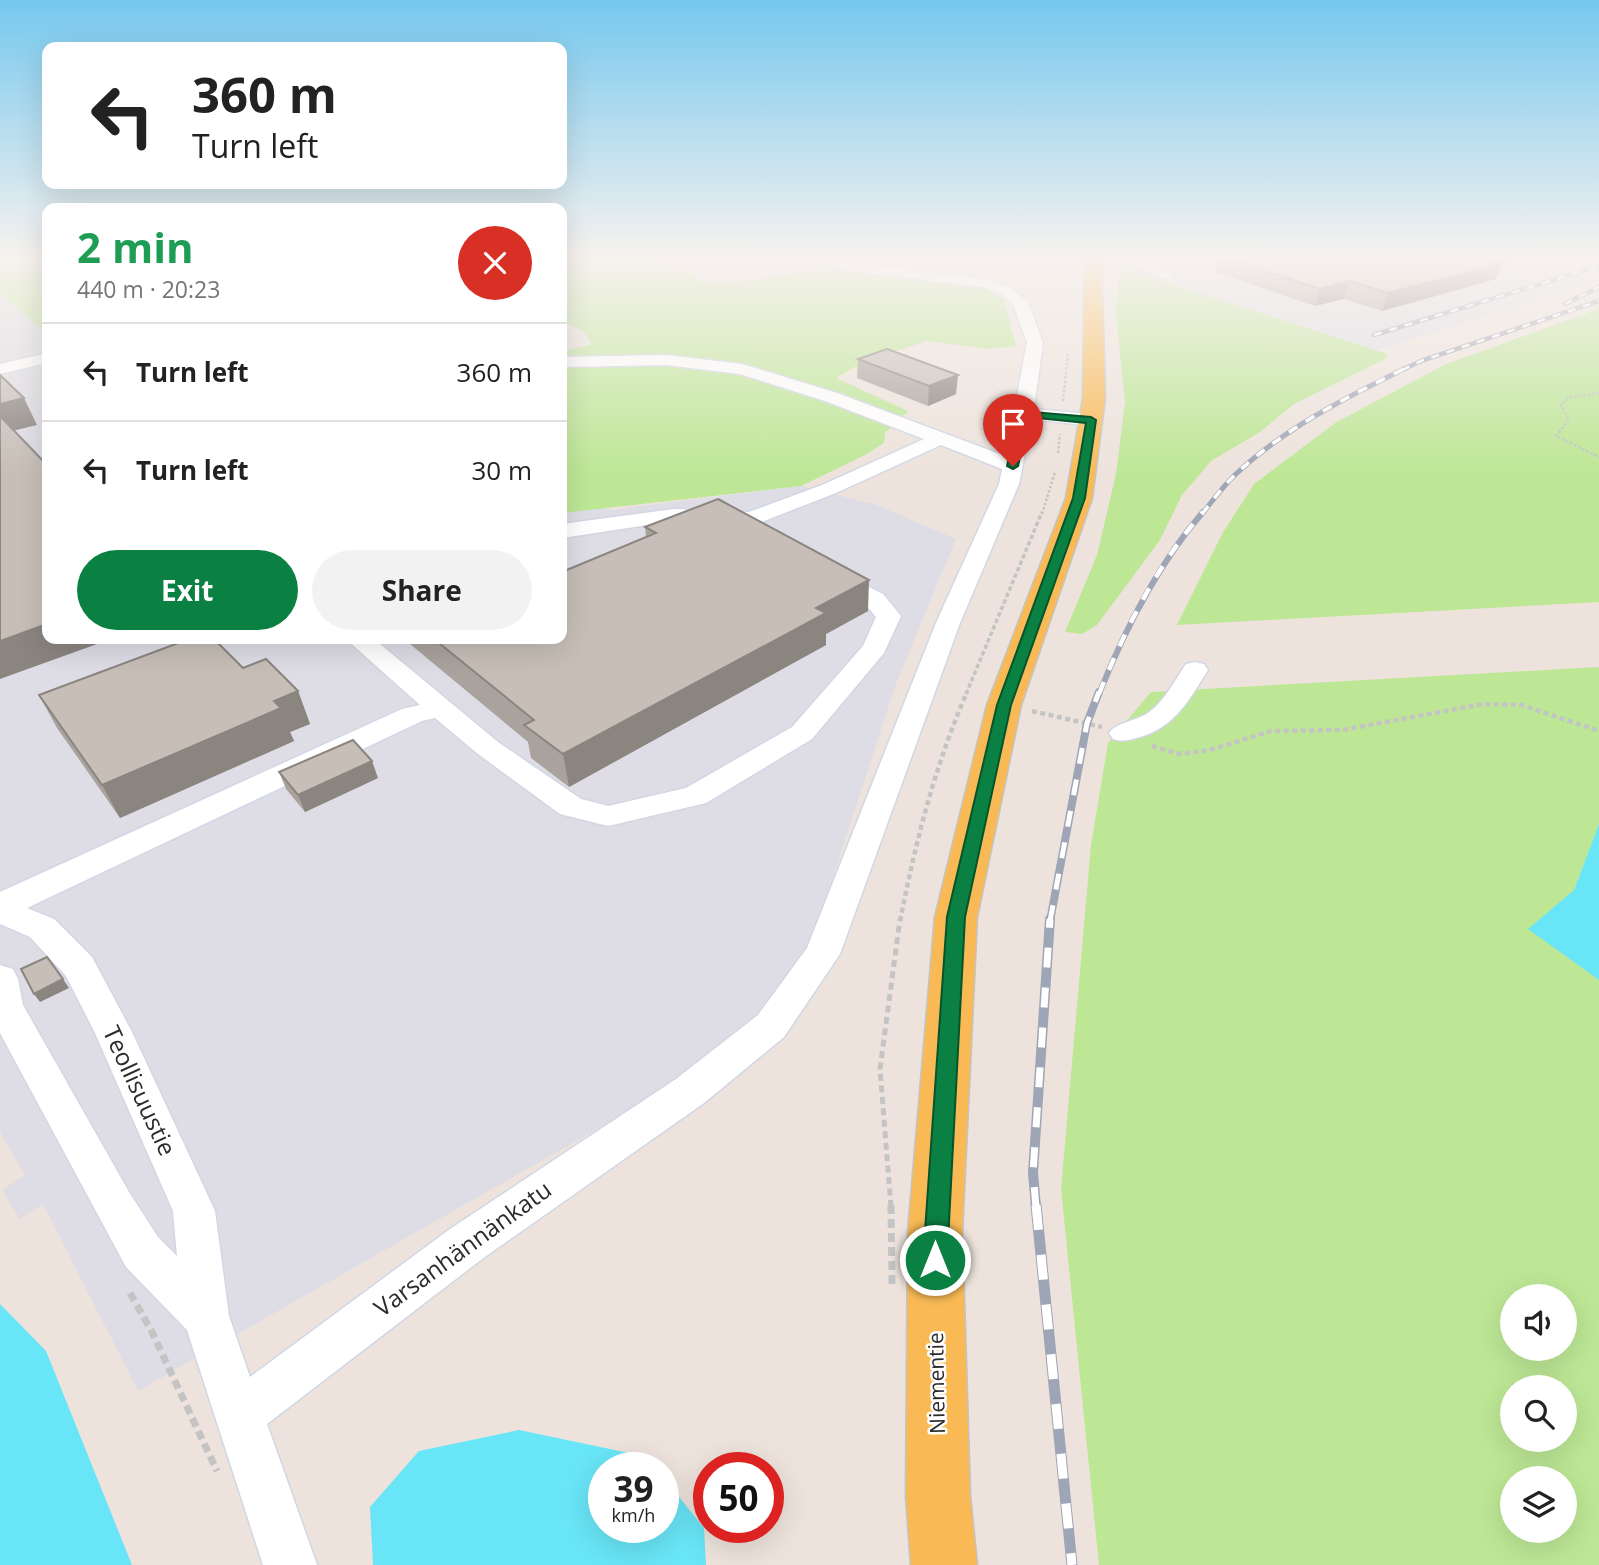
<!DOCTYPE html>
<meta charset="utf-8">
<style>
:root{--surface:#fff;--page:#f2f2f2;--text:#222;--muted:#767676;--line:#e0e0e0;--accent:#0b8043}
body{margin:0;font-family:"Open Sans",sans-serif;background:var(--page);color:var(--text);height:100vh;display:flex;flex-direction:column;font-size:26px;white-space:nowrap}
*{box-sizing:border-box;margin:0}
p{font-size:23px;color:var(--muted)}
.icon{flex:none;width:38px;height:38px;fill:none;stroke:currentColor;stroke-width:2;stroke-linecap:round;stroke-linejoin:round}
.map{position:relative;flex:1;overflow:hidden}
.side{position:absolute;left:42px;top:203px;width:525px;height:441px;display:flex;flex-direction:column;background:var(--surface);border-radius:14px;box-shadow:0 7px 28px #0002}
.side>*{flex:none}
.banner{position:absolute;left:42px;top:42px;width:525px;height:147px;border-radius:14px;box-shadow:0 7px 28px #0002;background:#fff;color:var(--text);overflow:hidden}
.controls{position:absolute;left:1500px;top:1284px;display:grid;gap:14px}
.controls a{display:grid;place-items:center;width:77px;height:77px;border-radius:50%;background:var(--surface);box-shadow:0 7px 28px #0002;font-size:35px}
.speed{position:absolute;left:588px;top:1452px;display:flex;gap:14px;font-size:35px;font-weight:700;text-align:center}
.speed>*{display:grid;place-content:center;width:91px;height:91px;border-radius:50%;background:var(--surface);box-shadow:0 7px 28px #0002;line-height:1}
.speed small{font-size:18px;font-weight:400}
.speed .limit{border:10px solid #d22;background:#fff;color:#111}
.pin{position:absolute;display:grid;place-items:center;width:60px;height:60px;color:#fff;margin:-72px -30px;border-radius:50% 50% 50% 0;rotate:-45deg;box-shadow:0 0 7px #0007}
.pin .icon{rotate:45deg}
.me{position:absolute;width:77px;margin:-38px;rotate:0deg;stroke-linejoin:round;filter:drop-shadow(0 0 5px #0008)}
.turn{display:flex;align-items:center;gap:24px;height:147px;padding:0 35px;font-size:32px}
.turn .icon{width:91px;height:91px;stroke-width:2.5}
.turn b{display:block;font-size:49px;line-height:60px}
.round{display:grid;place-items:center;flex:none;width:74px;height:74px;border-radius:37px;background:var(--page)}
.head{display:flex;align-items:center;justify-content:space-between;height:119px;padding:0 35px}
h1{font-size:42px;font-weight:700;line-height:52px;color:#1e9e55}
.cta{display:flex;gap:14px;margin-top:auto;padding:14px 35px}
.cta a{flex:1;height:80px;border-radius:42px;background:var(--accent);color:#fff;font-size:28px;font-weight:700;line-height:80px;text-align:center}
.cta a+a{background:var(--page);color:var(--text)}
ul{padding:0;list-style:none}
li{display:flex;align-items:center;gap:21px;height:98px;padding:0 35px;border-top:2px solid var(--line)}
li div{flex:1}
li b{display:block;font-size:26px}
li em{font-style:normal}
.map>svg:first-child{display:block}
.industrial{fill:#dedde5}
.green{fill:#bde795;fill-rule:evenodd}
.water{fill:#68e5f6}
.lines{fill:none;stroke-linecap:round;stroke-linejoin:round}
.minor-casing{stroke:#d1d7e4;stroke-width:3}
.major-casing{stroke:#c4c4c4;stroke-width:3}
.path-far4{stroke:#c4c4c4;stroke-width:2.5;stroke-dasharray:2.5 2;stroke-linecap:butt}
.path-far3{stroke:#c4c4c4;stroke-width:3.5;stroke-dasharray:4.5 2.5;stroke-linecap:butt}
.path-far2{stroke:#c4c4c4;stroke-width:4.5;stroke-dasharray:5 3.5;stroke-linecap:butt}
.path-far1{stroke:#c4c4c4;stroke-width:5;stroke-dasharray:7 4.5;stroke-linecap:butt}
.path{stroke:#c4c4c4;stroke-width:7;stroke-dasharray:9 5;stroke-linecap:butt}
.minor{fill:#fff;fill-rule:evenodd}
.major{fill:#f9ba55;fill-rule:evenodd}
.rail-far5-casing{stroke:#9ea5b6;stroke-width:4.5}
.rail-far4-casing{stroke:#9ea5b6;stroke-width:5}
.rail-far3-casing{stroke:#9ea5b6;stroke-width:6}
.rail-far2-casing{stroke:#9ea5b6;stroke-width:8}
.rail-far1-casing{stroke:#9ea5b6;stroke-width:10}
.rail-casing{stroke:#9ea5b6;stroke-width:11}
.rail-far5{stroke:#fff;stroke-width:2.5;stroke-dasharray:8;stroke-linecap:butt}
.rail-far4{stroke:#fff;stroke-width:3.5;stroke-dasharray:10;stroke-linecap:butt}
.rail-far3{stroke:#fff;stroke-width:4.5;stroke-dasharray:13;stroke-linecap:butt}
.rail-far2{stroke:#fff;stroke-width:5;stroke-dasharray:16;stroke-linecap:butt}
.rail-far1{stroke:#fff;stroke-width:7;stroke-dasharray:20;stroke-linecap:butt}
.rail{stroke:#fff;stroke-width:9;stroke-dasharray:25;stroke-linecap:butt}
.wall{fill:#aaa39d}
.shaded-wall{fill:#8b8580}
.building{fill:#c6beb7;stroke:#8b8580;stroke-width:2}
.route{fill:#0b8043;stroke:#07532c;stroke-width:2}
.labels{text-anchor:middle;stroke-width:5;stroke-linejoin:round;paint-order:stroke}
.street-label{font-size:21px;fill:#2b2b2b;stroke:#fff}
.near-street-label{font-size:24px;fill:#2b2b2b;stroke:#fff}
</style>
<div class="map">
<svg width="1599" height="1565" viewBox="0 0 1599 1565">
<rect width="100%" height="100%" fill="#ede3dc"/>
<path class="industrial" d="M1117,255h482v26l-222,69 -258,-83z
M3,295l44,39v305h515v-134l24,-9 24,14 191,-24 76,19 79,34 -60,145 -87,267 -68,96 -603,344 -95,-187 -23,15 -18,-29 23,-15 -25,-43v-836z"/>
<path class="green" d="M0,255h47v79l-44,-39h-3z
M562,255h101l-10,8 37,10 12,9h36l89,-14 144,17 19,5 14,10 12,46 -27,3 -62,-8 -60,19 -31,18 72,33 -23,22 -1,10 -19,12 -64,31 -239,27v-161l30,-8 -8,-12 -22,-12z
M1119,267l269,87 -3,5 -91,45 -34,28 -49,29 -29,34 -22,45 -63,85 -15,9 -17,-2 32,-77 19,-81 9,-72 -9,-88z
M1599,309v293l-422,23 45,-91 32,-50 81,-61 111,-59z
M1599,667v157l-25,66 -45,39 70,51v585h-500l-38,-376 30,-344 17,-102 43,-51zM1512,1297h52v52h-52zM1512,1388h52v52h-52zM1512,1479h52v52h-52z"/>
<path class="water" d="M1599,824v156l-71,-51 46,-39z
M0,1304l46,47 86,214h-132z
M519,1430l129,27 9,11h-53v60h59v-51l41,51 2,37h-333l-3,-58 49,-56z"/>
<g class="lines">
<g class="minor-casing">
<path id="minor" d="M807,255h21l20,7 136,17 26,8 18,15 15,41 -9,66 57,5 9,6 -9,6 -59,-7 -13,65 -59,139 -120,331 -56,83 -80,66 -222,156 -215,165 50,141h-54l-76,-235 -61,-63 -126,-234v-68l13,4 5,10 5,26 106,187 29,45 19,19 -4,-45 -78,-178 -29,-57 -36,-39 -30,-13v-32l402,-183 18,-4 -74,-66h28l124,103 83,57 27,7 78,-18 106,-61 71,-81 13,-29 -11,-13 -39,-23 -4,-5 4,-5 8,-2 49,25 18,22 -17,37 -72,86 -106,64 -98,23 -48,-12 -82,-60 -43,-36 -13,3 -395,187 27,11 38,38 40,75 83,179 14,105 21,61 200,-148 226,-150 82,-64 49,-67 129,-325 63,-139 3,-15 -61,-24 -105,48 -85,33 -77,-5 -112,17v-14l112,-15 75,3 73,-27 102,-46 -99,-38 -85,-27 -74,-9 -104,2v-10l104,-2 76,9 95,29 168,63 22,-113 -14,-39 -13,-11 -18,-6 -136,-17z
M1132,255h14l1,6 27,14 -7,4 -31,-13z
M47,353v10l-47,11v-10z
M1195,662l9,2 4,6c-19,30 -33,57 -68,67 -10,3 -17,5 -27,2l-4,-6c8,-11 27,-12 39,-20 17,-12 26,-32 38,-49z"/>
</g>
<g class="major-casing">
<path id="major" d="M1085,255h16l4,143 -13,100 -71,207 -44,212 -15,316 8,263 7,69h-66l-5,-69 2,-263 27,-316 52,-212 79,-207 17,-100z"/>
</g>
<path class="path-far4" d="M1018,279l6,-24
M1599,393l-31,5 -7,7 8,14 -13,17 43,21
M1063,401l5,-47
M1058,453l2,-19
M1042,514l13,-42"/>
<path class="path-far3" d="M966,694l76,-182"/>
<path class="path-far2" d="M1032,711l70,16
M1152,746l28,8 30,-4 61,-19 71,-1 141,-26 38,1 78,26
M900,921c16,-80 34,-153 67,-229"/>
<path class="path-far1" d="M891,1207l-11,-138 20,-150"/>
<path class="path" d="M891,1205l1,79
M130,1293l21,37 66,141"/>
<use href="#minor" class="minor"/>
<use href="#major" class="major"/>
<g class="rail-far5-casing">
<path id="rail-far5" d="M1565,304l34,-17
M1374,335l225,-69
M1402,370l19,-9 178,-60"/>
</g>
<g class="rail-far4-casing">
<path id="rail-far4" d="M1202,514c11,-14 22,-29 35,-41 48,-45 110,-76 169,-105"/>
</g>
<g class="rail-far3-casing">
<path id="rail-far3" d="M1099,694c26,-65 58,-129 104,-182"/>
</g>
<g class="rail-far2-casing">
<path id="rail-far2" d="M1050,921l37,-198 12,-31"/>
</g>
<g class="rail-far1-casing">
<path id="rail-far1" d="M1036,1207l-3,-34 17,-254"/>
</g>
<g class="rail-casing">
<path id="rail" d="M1036,1205l36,360"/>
</g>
<use href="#rail-far5" class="rail-far5"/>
<use href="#rail-far4" class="rail-far4"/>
<use href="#rail-far3" class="rail-far3"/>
<use href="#rail-far2" class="rail-far2"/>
<use href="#rail-far1" class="rail-far1"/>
<use href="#rail" class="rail"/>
</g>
<path class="wall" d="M714,255h61v2h-61z
M1218,255l278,24 -114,32 -38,-12 -29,7 -100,-34z
M858,359l98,35 -28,12 -71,-28z
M645,527l223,84 -42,23v11l-257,142 -38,-29 -3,-16 -124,-103h158l84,-102z
M243,668l55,23 12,33 -20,8 4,9 -174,77 -63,-90 -18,-33z
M279,772l99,6 -73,34 -19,-23z"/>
<path class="shaded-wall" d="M1503,263l-7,16 -114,32 6,-18z
M1349,281l-5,18 -29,7 5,-17z
M562,317l3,21 -3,1z
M958,375l-2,19 -28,12 1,-20z
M24,398l13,27 -33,8 -4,-8v-21z
M869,580l-1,31 -42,23v11l-257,142 -6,-33 253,-146z
M47,624v15h64l-111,40v-38z
M298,691l12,33 -20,8 4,9 -174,77 -18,-33 172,-84z
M372,761l6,17 -73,34 -7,-17z
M63,979l6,9 -29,14 -6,-8z"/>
<path class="building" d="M1218,255h257l28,8 -115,30 -39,-12 -29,8z
M887,349l71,26 -29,11 -71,-27z
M0,375l24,23 -24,6z
M0,416l47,49v159l-47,17z
M718,499l151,81 -53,28 10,5 -263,141 -39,-29 10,-5 -100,-81h128v-67l94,-39 -11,-6z
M189,639h25l29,29 23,-9 32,32 -24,10 7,7 -179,77 -63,-90z
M353,740l19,21 -74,34 -19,-23z
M47,957l16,22 -29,15 -13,-25z"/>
<linearGradient id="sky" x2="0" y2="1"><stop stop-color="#75c8ee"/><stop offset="0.54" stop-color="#f7f2ef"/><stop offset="1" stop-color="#f7f2ef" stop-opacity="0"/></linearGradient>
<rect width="1599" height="474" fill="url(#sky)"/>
<path class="route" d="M1020,411l71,6 5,3 -11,78 -74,207 -46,212 -18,343 -4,8 -8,3 -8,-3 -4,-8 24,-343 50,-212 76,-207 13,-75 -58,-6 -10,49 -5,3 -6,-3z"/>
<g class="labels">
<g class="street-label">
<text transform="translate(937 1383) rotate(-91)" y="7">Niementie</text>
</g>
<g class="near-street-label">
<text transform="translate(139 1091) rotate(65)" y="8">Teollisuustie</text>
<text transform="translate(463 1249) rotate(-36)" y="8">Varsanhännänkatu</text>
</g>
</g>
</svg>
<div class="controls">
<a><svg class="icon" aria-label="sound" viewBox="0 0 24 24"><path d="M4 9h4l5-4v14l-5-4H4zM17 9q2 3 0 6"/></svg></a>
<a><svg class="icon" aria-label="search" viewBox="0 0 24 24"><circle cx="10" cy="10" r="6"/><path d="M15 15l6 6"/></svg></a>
<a><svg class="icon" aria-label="layers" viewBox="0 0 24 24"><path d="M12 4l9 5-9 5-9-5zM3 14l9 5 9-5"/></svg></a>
</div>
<div class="speed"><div>39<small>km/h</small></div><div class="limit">50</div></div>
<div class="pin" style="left:1013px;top:466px;background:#d93025"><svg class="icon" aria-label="arrive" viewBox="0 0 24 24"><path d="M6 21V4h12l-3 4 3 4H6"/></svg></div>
<svg class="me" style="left:935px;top:1260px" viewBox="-20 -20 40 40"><circle r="17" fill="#0b8043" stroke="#fff" stroke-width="3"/><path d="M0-11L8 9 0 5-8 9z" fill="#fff"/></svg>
<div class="banner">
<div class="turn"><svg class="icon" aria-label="left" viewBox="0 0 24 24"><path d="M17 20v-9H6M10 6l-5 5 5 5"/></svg><div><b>360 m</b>Turn left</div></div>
</div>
<section class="side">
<div class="head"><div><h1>2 min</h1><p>440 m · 20:23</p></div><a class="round" style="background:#d93025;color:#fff"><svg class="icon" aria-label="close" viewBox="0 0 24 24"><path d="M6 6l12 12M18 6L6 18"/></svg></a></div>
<ul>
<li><svg class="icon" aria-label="left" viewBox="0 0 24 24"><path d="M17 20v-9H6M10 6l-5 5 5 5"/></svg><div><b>Turn left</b></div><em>360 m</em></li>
<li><svg class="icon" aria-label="left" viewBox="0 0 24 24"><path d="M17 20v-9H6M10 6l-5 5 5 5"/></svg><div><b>Turn left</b></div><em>30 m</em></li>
</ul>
<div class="cta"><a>Exit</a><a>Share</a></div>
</section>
</div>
